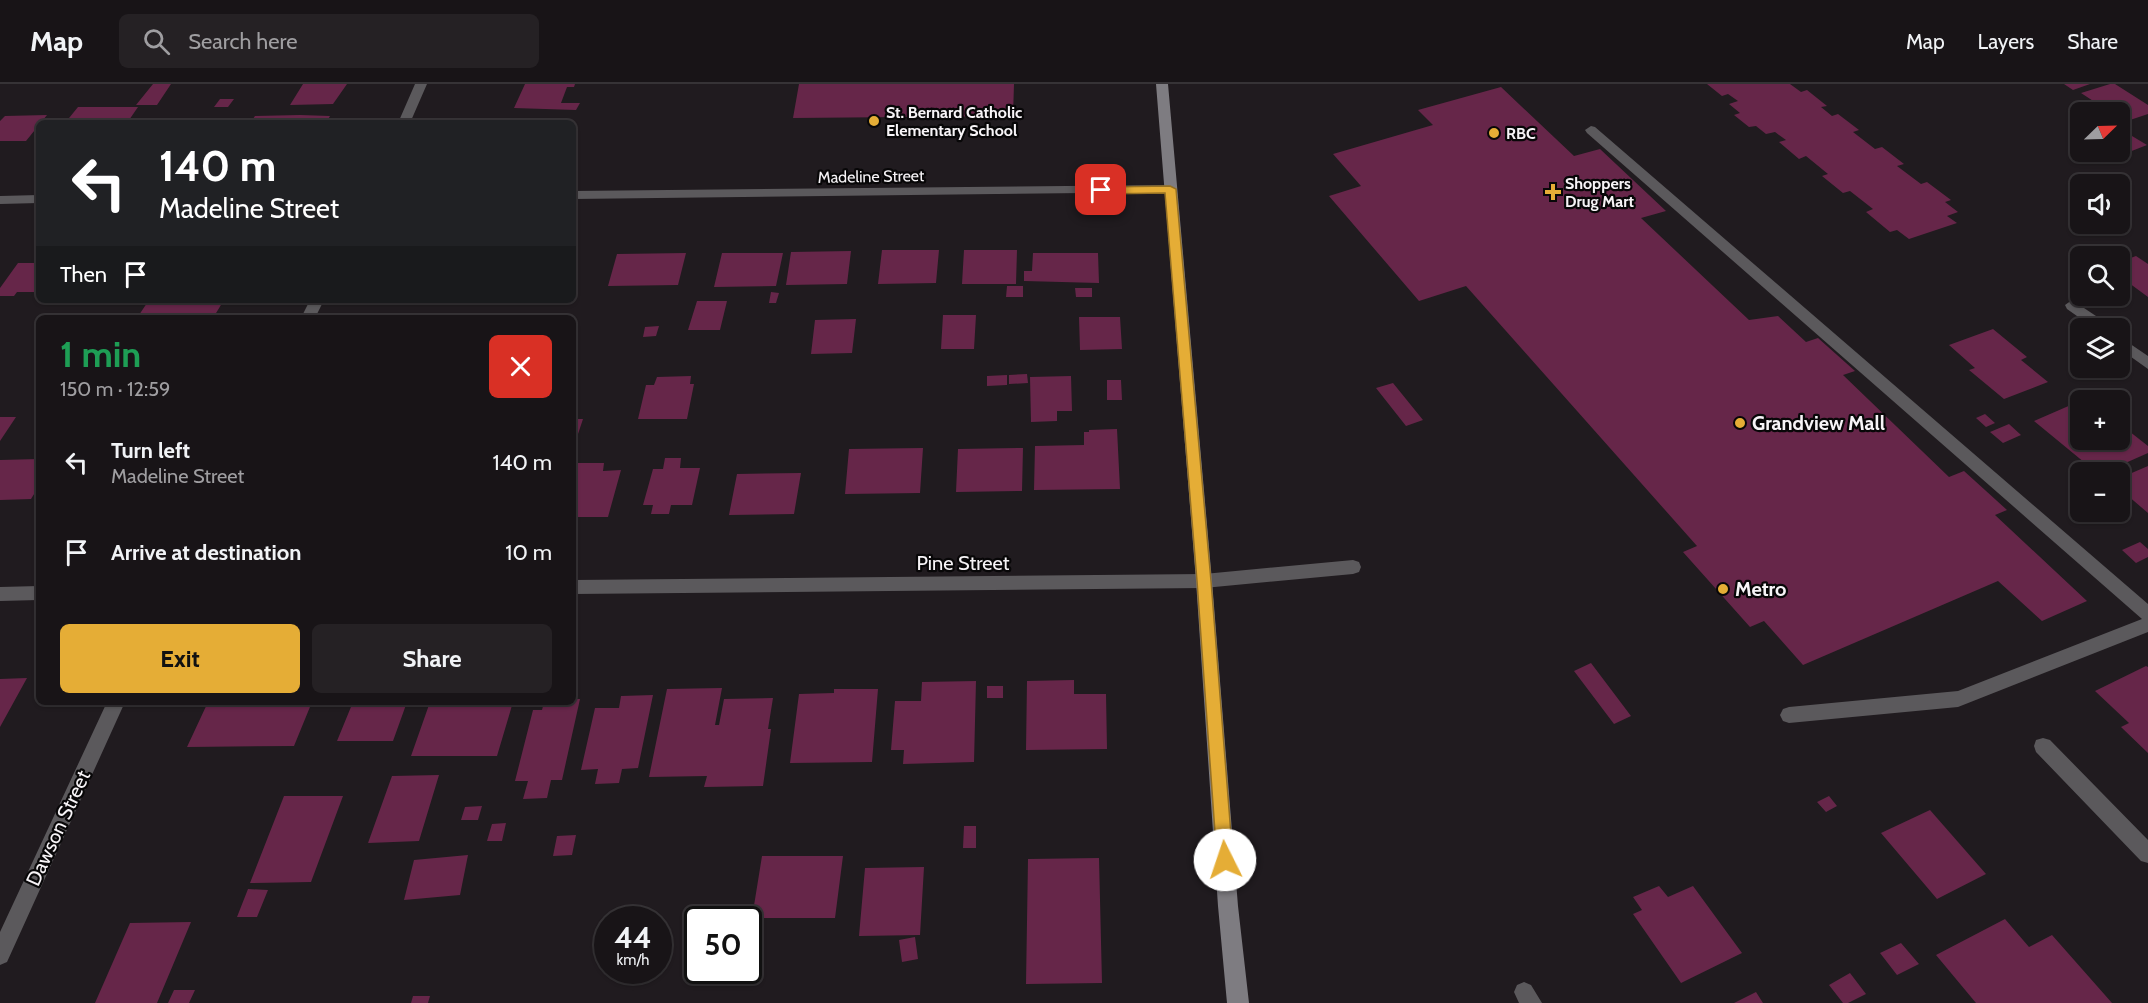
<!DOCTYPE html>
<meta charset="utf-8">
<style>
:root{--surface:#181417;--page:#252124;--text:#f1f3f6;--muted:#9f9ea1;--line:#363336;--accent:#e5ad36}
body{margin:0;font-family:Cabin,sans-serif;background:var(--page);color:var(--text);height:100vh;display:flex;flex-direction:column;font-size:22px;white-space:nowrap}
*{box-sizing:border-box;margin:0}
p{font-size:20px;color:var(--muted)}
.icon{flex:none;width:33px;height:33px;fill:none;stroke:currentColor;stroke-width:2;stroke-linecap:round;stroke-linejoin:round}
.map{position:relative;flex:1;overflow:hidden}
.drawer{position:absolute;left:36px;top:231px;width:540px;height:390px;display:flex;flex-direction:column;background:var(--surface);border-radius:9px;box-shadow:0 2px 4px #0004,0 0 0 2px var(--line)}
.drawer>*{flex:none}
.banner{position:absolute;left:36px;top:36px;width:540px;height:183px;border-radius:9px;box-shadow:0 2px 4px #0004,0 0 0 2px var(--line);background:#202124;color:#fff;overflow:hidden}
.needle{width:39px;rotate:67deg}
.controls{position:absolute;left:2070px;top:18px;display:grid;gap:12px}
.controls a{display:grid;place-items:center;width:60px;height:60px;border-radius:9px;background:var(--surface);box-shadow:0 2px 4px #0004,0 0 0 2px var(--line);font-size:30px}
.speed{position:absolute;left:594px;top:822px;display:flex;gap:12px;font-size:30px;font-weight:700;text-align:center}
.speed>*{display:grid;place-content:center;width:78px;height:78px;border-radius:50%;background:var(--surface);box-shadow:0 2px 4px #0004,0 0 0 2px var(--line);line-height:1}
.speed small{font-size:15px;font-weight:400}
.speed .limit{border:3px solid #111;border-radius:9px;background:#fff;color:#111}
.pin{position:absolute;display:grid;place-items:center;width:51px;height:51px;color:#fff;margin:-26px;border-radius:12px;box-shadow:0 3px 9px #0006}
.me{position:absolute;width:66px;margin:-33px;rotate:356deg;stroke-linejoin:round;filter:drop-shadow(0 0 4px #0008)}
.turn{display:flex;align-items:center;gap:21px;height:126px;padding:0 24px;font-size:27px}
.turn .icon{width:78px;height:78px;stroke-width:2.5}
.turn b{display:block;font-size:42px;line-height:51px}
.then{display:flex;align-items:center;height:57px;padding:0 24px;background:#0003;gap:12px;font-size:22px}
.round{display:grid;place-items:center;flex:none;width:63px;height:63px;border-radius:9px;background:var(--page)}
.head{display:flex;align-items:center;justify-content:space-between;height:102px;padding:0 24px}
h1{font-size:36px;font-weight:800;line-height:45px;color:#1e9e55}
.cta{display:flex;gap:12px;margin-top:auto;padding:12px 24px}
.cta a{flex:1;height:69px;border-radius:9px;background:var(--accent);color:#111;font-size:24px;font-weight:800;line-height:69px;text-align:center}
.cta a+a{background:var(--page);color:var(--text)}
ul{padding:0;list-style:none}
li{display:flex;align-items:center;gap:18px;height:90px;padding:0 24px}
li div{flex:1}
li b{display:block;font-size:22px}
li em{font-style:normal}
header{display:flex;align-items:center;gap:36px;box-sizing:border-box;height:84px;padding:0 30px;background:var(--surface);border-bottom:2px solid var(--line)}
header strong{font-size:28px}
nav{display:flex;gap:33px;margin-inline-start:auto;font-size:21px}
.search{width:420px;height:54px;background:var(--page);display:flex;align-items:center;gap:15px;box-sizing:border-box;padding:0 21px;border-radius:9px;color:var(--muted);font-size:22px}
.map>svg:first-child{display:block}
.building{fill:#662649}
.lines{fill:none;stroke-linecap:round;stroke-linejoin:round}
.service{fill:#5b595c;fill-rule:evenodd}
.minor{fill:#5b595c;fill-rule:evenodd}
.secondary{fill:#7e7c81;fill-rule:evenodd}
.route{fill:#e5ad36;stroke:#957023;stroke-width:1.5}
.poi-dot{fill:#e5ad36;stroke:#080708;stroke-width:2}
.labels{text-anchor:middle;stroke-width:4.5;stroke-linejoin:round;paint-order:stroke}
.far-poi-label{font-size:16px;font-weight:bold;fill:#f7f4f7;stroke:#080708;text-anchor:start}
.far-street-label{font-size:16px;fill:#f7f4f7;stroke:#080708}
.poi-label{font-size:20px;font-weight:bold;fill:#f7f4f7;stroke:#080708;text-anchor:start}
.street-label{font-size:20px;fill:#f7f4f7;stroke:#080708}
</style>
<header>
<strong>Map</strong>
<div class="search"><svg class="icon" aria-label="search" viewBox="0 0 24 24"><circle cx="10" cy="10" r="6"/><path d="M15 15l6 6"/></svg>Search here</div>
<nav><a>Map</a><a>Layers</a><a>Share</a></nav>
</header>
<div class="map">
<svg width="2148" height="919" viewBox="0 0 2148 919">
<rect width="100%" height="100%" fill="#201b1f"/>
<path class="building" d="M153,0h18l-14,21h-21z
M303,0h44l-14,20 -43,1z
M525,0h50l-1,3h-7l-6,16h19l-4,7 -62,-2z
M799,0h215l-1,32 -220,2z
M1707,0h83l11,8 6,-2 20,16 -6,1 11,9 6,-2 21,16 -6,2 22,17 7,-2 22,17 -7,2 24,18 6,-2 24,18 -6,2 13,10 -11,4 10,7 -48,16 -12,-9 -7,2 -24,-20 7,-3 -23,-18 -7,2 -21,-17 6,-2 -22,-18 -7,3 -20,-17 7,-2 -11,-8 -9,2 -10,-8 -7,1 -15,-12 6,-2 -11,-9 9,-3 -10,-7 -6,2z
M2064,0h26l-17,6z
M2110,0h5l33,21v9l-24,8 -4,-3v-7h-10l-29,-19z
M1501,3l73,69 26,-7 66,62 -25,7 108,102 29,-4 28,26 12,-4 37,33 -12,4 106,102 15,-6 43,39 -12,5 92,86 -45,20 -44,-40 -195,84 -39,-44 -14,6 -67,-75 14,-6 -231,-260 -47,15 -90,-105 32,-10 -28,-32 100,-29 -15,-15z
M220,15h14l-6,8h-14z
M78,23h60l-11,16h-62z
M47,31l-21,26h-26v-20l5,-5z
M255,32l45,-1 30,1 -4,7h-76z
M569,35l-2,4h-65l1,-3z
M2127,49l20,12 -23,9 -4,-3v-16z
M882,166h57l-3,33 -58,1z
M964,166h53l-1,34h-54z
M851,167l-4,33 -61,1 5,-33z
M686,169l-8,32 -70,1 9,-32z
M722,169h61l-7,33 -62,1z
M1033,169h65l1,30 -75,-2v-10h8z
M2136,172l12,8v33l-19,-14 -5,2 -4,-4v-19z
M18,179h21v29h-22l-3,4h-14v-8z
M1007,202h16v11h-17z
M1075,204h17v9h-16z
M771,208l8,1 -3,10h-7z
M92,216h44l-2,3 -44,1z
M149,216h75l-11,18h-76z
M697,217h30l-7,29h-32z
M456,229l-2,5h-46l2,-4z
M943,231h33l-2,34h-33z
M1079,233h41l2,32 -42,1z
M856,235l-4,34 -41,1 4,-34z
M659,242l-3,10 -13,1 2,-10z
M1993,245l34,28 -6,3 27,22 -44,17 -35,-29 6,-2 -26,-23z
M1027,290l1,9 -19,1v-9z
M1007,291v10l-20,1v-10z
M691,292l-1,8h4l-7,35h-49l8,-34h8l3,-8z
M1071,292l1,35h-15v10l-26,1 -1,-45z
M1107,296h14l1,20h-15z
M1393,299l30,37 -17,6 -30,-38z
M2080,317v39h40v-16l28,22v7l-43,19h-9l-62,-51z
M1985,330l10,9 -9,4 -10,-9z
M0,333h16l-16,24z
M573,335h10l-10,30z
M2009,340l12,11 -18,8 -13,-11z
M1117,345l3,60 -86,1 1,-44 49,-1v-13h5v-2z
M923,364l-3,45 -75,1 4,-45z
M1023,364l-1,43 -66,1 2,-43z
M665,374h16l-1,10h20l-8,37h-21l-2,9h-18l2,-9h-10l10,-36h10z
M39,375v27l-8,13 -31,1v-40z
M577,379h27l-1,8 18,-1 -13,47h-35v-45z
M2148,382v47l-28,-24v-11z
M801,389l-7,41 -65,1 8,-41z
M2140,458l8,7v8l-12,6 -14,-13z
M1591,579l40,53 -17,8 -40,-53z
M2146,582l2,1v86l-27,-26 8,-4 -34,-32z
M27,594l-27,49v-48z
M1074,596v14h32l1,55 -81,1 1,-69z
M976,597l-2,81 -71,2 1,-14h-13l4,-49h26l1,-19z
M987,602h16v12h-16z
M722,604l-7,37h4l5,-26 49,-1 -5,31h3l-8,57 -59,1 3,-11 -58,1 18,-88z
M834,605h44l-6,73 -82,1 9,-69 35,-1z
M653,611l-15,73 -16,1 -3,14 -24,1 3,-15 -17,1 14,-62h24l2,-12z
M573,615h7l-18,81h-11l-4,18 -24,1 5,-18h-13l18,-71h9l2,-8h29z
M208,618h104l-18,44 -107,1z
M353,618h54l-14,39h-56z
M430,618h83l-16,54h-86z
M439,691l-20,66 -51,2 24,-67z
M284,712h59l-32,86 -61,1z
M1829,712l8,10 -11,6 -9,-10z
M482,722l-4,14h-17l4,-13z
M1930,726l56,64 -49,25 -56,-66z
M506,739l-4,18h-15l5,-17z
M964,742h12v22h-13z
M576,751l-4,20 -19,1 4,-20z
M468,771l-8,40 -56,5 10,-40z
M762,772h81l-8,62h-83z
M1099,774l3,125 -76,1 2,-125z
M924,783l-4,68 -61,1 6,-68z
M1659,802l9,11 25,-11 49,67 -61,30 -48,-69 9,-4 -9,-13z
M248,805l20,1 -11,27h-20z
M745,820l-1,16h-19l1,-14z
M2005,835l24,28 23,-12 60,68h-136l-40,-48z
M191,838l-34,81h-62l35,-80z
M915,853l3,22 -16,3 -3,-22z
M1901,859l18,21 -22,11 -17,-22z
M1850,889l16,21 -18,9h-5l-14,-18z
M174,906h21l-6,13h-21z
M1756,908l7,11h-29z
M413,912h17l-2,7h-17z"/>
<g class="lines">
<path class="service" d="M1591,42l4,1 553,477v28l-190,75 -169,16 -6,-2 -3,-6 3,-6 6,-2 169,-16 184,-72 -555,-486 -2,-3z"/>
<path class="minor" d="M415,0h12l-17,39h-12z
M1170,101l7,4 -2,3 -602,7v-8z
M39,111v8l-39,1v-8z
M310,216h14l-9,18h-14z
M2072,216l36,24 2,4h-16l-27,-19 -2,-4z
M2120,253l28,19v13l-28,-20z
M1353,476l6,2 2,5 -2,5 -6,2 -149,14 -631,6v-14l631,-6z
M39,502v14l-39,1v-14z
M107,618h18l-118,260 -7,3v-33z
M2043,654l7,2 98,100v23l-7,-2 -105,-109 -2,-6 2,-6z
M1524,898l7,3 11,18h-23l-5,-11 3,-7z"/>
<path class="secondary" d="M1156,0h12l44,497 26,325 11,97h-22l-9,-97 -22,-325z"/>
</g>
<path class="route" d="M1170,102l6,3 35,392 22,279 -3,5 -5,3 -6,-3 -2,-5 -20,-279 -32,-388 -64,1 -6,-4 6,-3z"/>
<g class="poi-dot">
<circle cx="874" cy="37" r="6"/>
<circle cx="1494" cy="49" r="6"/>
<path d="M1550 99h6v6h6v6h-6v6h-6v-6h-6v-6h6z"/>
<circle cx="1740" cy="339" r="6"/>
<circle cx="1723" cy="505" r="6"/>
</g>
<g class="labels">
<g class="far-poi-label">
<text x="886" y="34">St. Bernard Catholic<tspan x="886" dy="18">Elementary School</tspan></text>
<text x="1506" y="55">RBC</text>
<text x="1565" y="105">Shoppers<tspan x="1565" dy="18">Drug Mart</tspan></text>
</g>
<g class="far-street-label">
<text transform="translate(871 92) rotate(-1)" y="6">Madeline Street</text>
</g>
<g class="poi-label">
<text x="1752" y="346">Grandview Mall</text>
<text x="1735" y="512">Metro</text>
</g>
<g class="street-label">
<text x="963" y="486">Pine Street</text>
<text transform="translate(58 744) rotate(-65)" y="7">Dawson Street</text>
</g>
</g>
</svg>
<div class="controls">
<a><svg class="needle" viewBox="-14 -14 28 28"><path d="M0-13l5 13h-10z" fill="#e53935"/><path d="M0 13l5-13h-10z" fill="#9f9ea1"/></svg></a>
<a><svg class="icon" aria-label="sound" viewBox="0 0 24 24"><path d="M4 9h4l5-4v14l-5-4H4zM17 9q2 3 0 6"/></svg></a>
<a><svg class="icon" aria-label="search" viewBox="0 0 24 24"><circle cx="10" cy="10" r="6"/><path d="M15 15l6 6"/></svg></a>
<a><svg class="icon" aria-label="layers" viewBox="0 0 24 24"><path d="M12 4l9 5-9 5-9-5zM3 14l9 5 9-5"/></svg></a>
<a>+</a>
<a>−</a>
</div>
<div class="speed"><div>44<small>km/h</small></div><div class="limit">50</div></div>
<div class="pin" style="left:1101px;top:106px;background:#d93025"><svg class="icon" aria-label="arrive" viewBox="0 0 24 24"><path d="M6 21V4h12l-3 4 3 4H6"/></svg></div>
<svg class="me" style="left:1225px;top:776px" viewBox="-20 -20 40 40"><circle r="19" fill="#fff"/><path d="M0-13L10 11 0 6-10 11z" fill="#e5ad36"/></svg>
<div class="banner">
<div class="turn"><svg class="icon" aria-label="left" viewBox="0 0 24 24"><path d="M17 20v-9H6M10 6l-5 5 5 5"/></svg><div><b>140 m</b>Madeline Street</div></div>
<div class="then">Then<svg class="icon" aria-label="arrive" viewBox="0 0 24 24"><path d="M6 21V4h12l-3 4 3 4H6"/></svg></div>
</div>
<section class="drawer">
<div class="head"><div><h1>1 min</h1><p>150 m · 12:59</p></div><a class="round" style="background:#d93025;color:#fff"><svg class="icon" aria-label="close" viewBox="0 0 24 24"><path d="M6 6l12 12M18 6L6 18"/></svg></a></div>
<ul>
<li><svg class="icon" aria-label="left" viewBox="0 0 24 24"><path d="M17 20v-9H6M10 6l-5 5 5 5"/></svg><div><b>Turn left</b><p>Madeline Street</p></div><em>140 m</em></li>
<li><svg class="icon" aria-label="arrive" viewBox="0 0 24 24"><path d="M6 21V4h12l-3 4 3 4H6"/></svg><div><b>Arrive at destination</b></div><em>10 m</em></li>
</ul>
<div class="cta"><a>Exit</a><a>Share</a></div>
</section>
</div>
